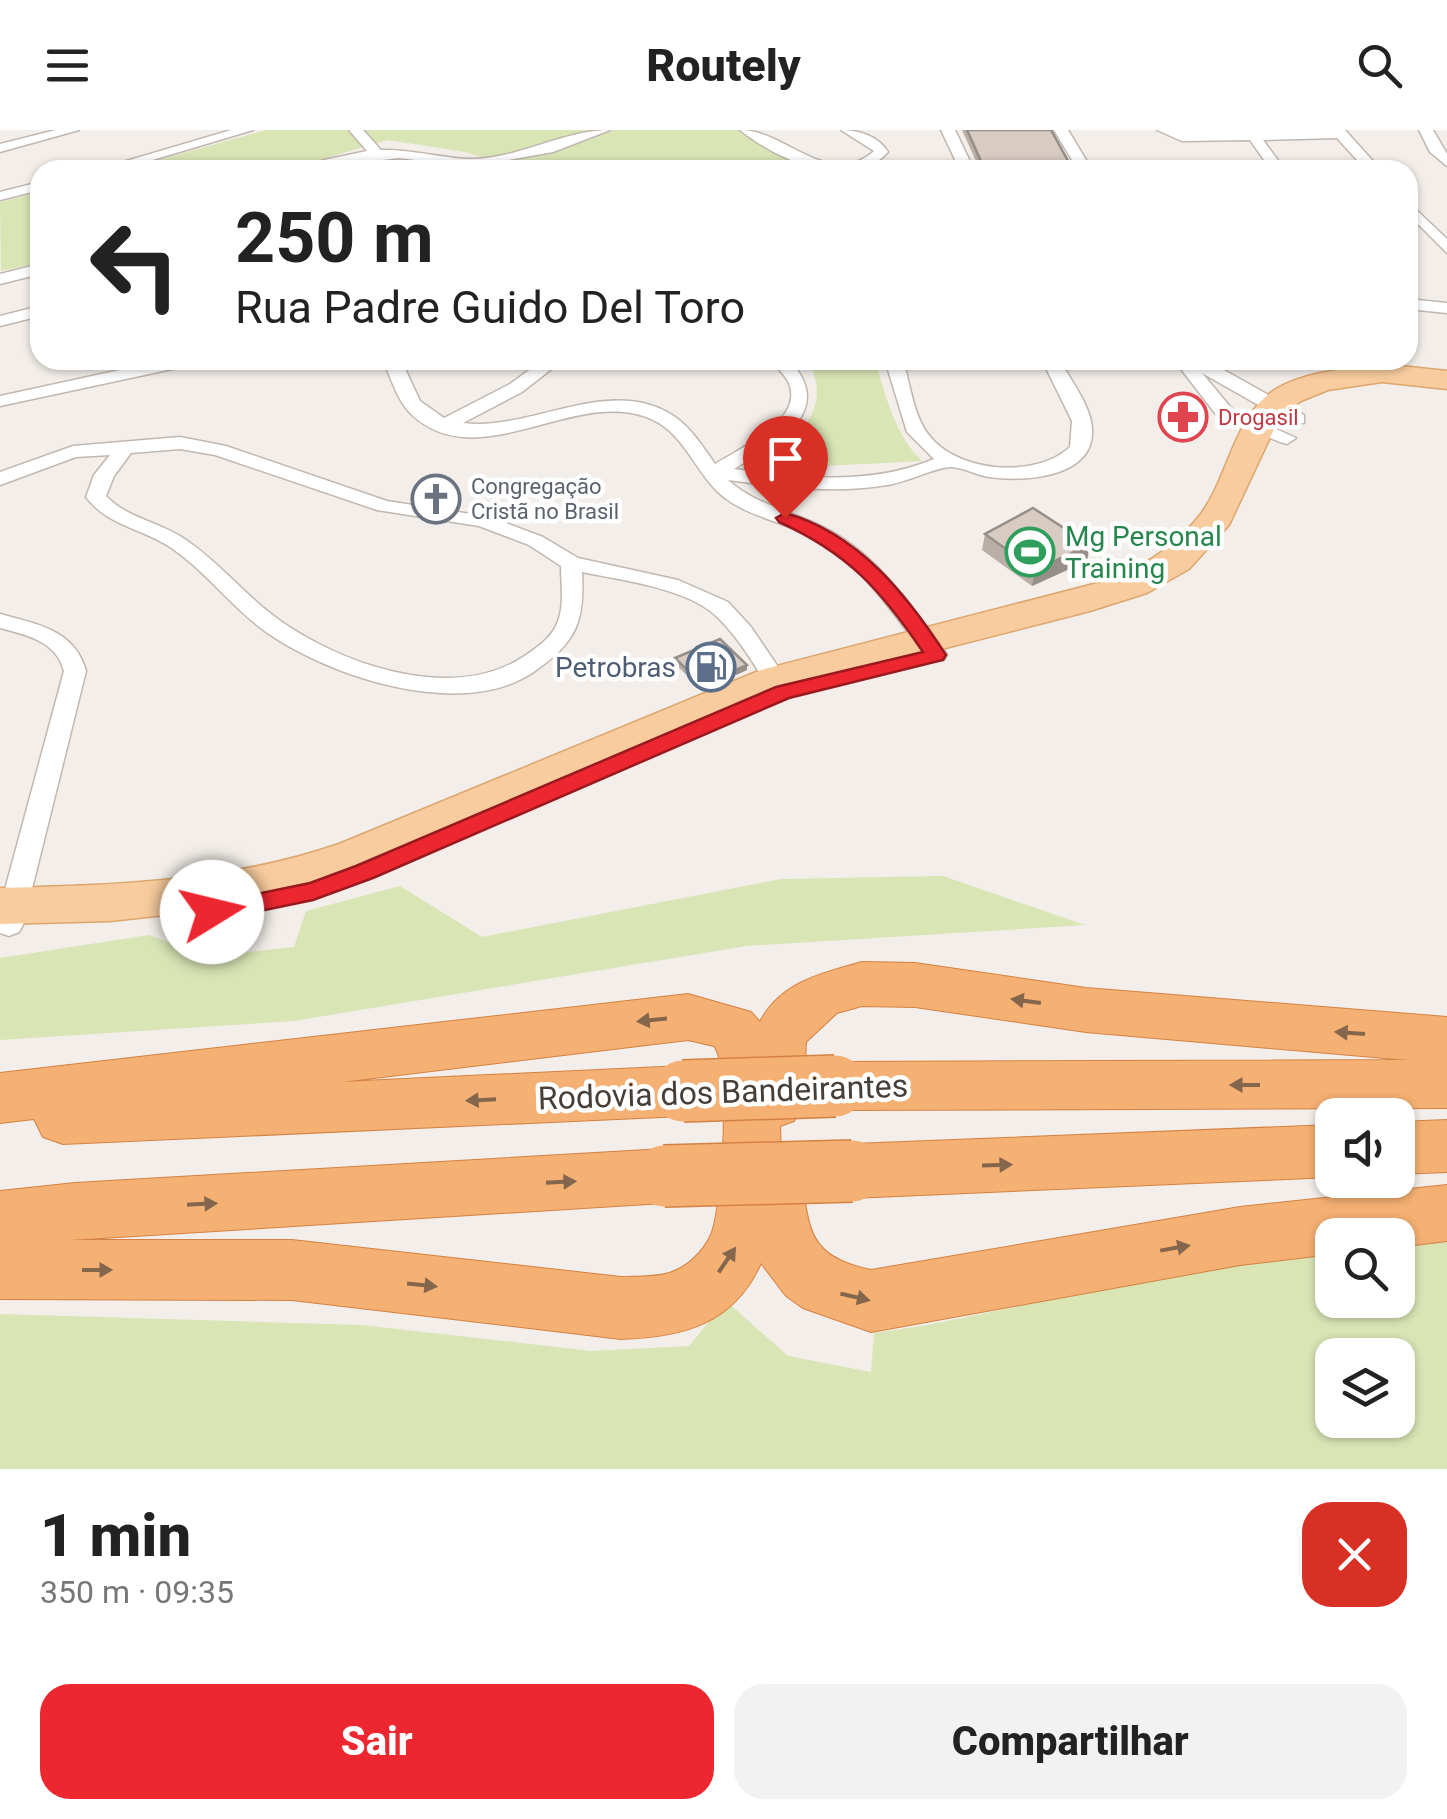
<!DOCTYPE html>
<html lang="pt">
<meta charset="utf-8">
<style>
:root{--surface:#fff;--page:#f2f2f2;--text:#222;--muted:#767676;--accent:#ed2730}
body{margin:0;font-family:Roboto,sans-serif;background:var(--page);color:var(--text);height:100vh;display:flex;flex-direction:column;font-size:38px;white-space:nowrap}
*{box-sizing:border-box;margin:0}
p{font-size:32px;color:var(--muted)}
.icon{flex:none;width:55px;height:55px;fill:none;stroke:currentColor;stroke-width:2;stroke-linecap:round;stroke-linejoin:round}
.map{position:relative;height:1339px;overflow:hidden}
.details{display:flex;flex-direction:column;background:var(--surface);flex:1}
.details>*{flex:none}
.top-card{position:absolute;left:30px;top:30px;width:1388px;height:210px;border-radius:30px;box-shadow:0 2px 8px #0004;background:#fff;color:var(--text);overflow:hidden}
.controls{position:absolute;left:1315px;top:968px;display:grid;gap:20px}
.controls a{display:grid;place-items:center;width:100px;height:100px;border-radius:20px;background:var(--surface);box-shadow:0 2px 8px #0004;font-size:50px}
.pin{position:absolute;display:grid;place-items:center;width:85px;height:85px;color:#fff;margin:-102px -42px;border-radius:50% 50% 50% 0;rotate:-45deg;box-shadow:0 0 10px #0007}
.pin .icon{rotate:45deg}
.me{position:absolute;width:110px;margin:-55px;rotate:81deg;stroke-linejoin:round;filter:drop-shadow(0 0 8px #0008)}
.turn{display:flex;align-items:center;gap:35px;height:210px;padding:0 40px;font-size:45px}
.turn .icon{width:130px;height:130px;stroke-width:2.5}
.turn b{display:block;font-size:70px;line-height:85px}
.round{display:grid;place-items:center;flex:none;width:105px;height:105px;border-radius:30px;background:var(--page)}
.headline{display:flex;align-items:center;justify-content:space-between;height:170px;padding:0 40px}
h1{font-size:60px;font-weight:800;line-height:75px}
.action{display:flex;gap:20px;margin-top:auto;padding:20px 40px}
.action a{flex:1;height:115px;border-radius:30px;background:var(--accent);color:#fff;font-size:40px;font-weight:800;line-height:115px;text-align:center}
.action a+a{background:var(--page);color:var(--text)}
header{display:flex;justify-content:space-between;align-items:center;height:130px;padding:0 40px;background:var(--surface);font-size:45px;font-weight:800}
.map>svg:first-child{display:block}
.green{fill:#d9e5b5;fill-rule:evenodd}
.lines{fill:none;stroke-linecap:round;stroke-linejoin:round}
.minor-casing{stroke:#c2b7af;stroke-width:3}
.primary-casing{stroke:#dda66e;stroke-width:3}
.motorway-casing{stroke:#d48243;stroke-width:2}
.minor{fill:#fff;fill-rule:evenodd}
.primary{fill:#f8cc9e;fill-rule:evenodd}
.motorway{fill:#f5b073;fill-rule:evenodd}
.motorway-bridge-casing{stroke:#d48243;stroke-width:64;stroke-linecap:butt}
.motorway-bridge{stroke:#f5b073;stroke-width:61}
.wall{fill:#b9afa7}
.shaded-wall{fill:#968e88}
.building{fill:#d7cbc2;stroke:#968e88;stroke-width:2.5}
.oneway{fill:#84664d}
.route{fill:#ed2730;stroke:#9a191f;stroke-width:2.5}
.labels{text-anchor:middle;stroke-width:9;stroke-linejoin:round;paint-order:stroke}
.far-health-label{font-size:22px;fill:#be3a42;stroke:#fff;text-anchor:start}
.far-worship-label{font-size:22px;fill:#5b616d;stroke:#fff;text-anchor:start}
.leisure-label{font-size:28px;fill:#27864d;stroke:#fff;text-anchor:start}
.service-label{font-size:28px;fill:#4e5e75;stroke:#fff;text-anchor:end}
.near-street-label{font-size:32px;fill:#473e38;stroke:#fff}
</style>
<header><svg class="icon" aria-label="menu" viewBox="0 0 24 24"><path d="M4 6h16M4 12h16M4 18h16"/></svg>Routely<svg class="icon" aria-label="search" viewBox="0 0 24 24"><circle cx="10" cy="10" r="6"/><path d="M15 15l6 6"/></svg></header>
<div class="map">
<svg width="1447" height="1339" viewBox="0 0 1447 1339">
<rect width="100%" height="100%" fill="#f3eee9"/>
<path class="green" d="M266,0h474l74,40h-290l-59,-18 -77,-12 -104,30h-161z
M40,62v71l-39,8 -1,-69z
M807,230h68c11,36 19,74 47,101l-175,9c43,-22 91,-59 60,-110z
M943,746l142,49 -339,21 -452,75 -294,19v-82l149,-23 58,22 87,-10 12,-36 94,-25 82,51 299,-58z
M1447,1102v237h-1447v-155l361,11 231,26 97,-5 37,-45 62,55 83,16 3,-39 54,-8 260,-54 144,-22v51h66v-61zM1332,1225h66v65h-66z"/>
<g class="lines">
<g class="minor-casing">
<path id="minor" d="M56,0h23l-79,22v-8z
M231,0h22l-134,40h-23z
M349,0h14l18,20c29,-1 56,7 85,9 49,2 96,-29 144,-29l-57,22 -67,12 13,6 -100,-12 -100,12 25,-10 43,-9z
M740,0c46,0 89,61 134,21l-33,-21c18,0 37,6 47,22 -38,42 -112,7 -148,-22z
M941,0h14l19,40h-14z
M1054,0h14l24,40h-14z
M1157,0h188l36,40h-15l-29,-32 -74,2 22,30h-14l-21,-30 -68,1z
M1419,0h14l14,24v12l-17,-14z
M40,52v8l-40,10v-8z
M1408,72l39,37v14l-39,-39z
M40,134v10l-40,10v-10z
M1408,169l39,4v10l-39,-4z
M40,176v10l-40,10v-10z
M166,230h34l-9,5 -191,41v-10z
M383,230h18l19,41 24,17 66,-34 33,-24h20l-41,32 -59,31c67,9 149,-50 212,-6 17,12 28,30 40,47 24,-15 86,-42 75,-78 -3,-10 -13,-18 -20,-26h19c49,52 -13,83 -55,109 67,9 136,17 200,-10l-27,-27 -22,-72h18c7,23 10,54 25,74 28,39 108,45 142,13l2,-26 -30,-61h18c10,20 31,45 32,69 3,49 -68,53 -103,48 -12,-2 -25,-9 -37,-10 -13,-1 -48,16 -65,18 -53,9 -106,2 -159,-5 28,25 64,31 97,48 52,26 85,77 119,122l3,5 -3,5h-16c-34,-46 -67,-98 -120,-125 -27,-13 -59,-19 -83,-37 -28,-21 -39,-63 -72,-78 -75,-36 -174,59 -242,-6 -14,-14 -20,-36 -28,-54z
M1174,230h32l98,55v8h-14l-88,-50 30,36 64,29 -9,6 -7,-2 -62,-25z
M180,307l46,9 161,55 103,16 53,20 35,21 100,22 50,22 23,25 44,65 -4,5h-16c-18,-27 -35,-59 -60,-82 -29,-27 -95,-35 -133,-43 3,52 -7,72 -50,101 -71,47 -202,4 -266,-41 -35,-25 -60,-61 -96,-85 -29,-19 -62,-21 -84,-50l8,-22 16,-20 -34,2 -76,28v-13l73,-26zM180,319l35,6 162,55 102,16 50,19 32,21c0,19 4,42 -5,60 -7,14 -21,23 -33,31 -68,44 -169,11 -232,-29 -39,-24 -67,-62 -105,-88 -25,-18 -58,-21 -80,-44l8,-20 17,-23z
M0,484c37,10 75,16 86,57l-63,254 -4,7 -10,4 -9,-3v-25l64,-237c-8,-30 -37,-36 -64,-43z"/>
</g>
<g class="primary-casing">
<path id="primary" d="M1382,234l65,7v18l-65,-7 -54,8 -27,11 -14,10 -13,18 -45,96 -40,44 -42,24 -57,18 -301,77 -418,180 -79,27 -53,12 -129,14 -110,3v-36c116,-3 229,-6 339,-44l422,-174 360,-93c30,-17 58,-34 79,-62 29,-38 33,-99 76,-126 31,-18 71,-20 106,-25z"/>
</g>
<g class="motorway-casing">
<path id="motorway" d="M862,832l53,1 171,25 361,29v91l-612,2 -20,-7 -8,-17 8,-17 20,-7 573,-2 -322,-28 -171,-25 -53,-1 -25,7 -31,29 -3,61 -9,18 -14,5 1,26 11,4c25,55 -2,97 79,114l369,-63 207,-22v56l-49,6v-12h-66v19l-92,11 -369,67 -68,-24 -17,-12 -25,-33c-27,61 -78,74 -140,76l-329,-39 -292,-1v-108l75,-8 589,-34 21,8 9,19 -9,19 -21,8 -594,37h222l329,37c28,-1 52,2 73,-19 7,-6 15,-17 18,-26 10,-29 20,-164 2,-186l-26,-6 -347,42 342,-16 20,8 8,17 -8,17 -20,8 -620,28 -20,-7 -9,-18 -34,4v-50l688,-79 63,18 9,10c20,-40 63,-49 102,-60z
M1447,990v52l-49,2v-52z
M1332,995v52l-480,21 -21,-8 -9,-19 9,-19 21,-8z"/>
</g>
<use href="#minor" class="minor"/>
<use href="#primary" class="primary"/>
<use href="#motorway" class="motorway"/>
<g class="motorway-bridge-casing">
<path id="motorway-bridge" d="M683,961l152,-5
M664,1046l188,-5"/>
</g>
<use href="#motorway-bridge" class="motorway-bridge"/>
</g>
<path class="wall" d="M962,0h89l22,40h-93z
M985,404l102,27 -55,25 -50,-36z
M675,528l72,7v5l-45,20 -27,-26z"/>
<path class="shaded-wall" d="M1090,415l-3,16 -55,25 3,-16z
M747,535v5l-45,20v-5z"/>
<path class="building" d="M967,0h84l22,40h-88z
M1033,378l57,37 -55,25 -50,-36z
M720,509l27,26 -45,20 -27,-27z"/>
<defs><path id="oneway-solid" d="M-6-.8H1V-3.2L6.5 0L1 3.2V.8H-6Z" transform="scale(2.5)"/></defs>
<g class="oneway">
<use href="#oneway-solid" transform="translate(1026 871) rotate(-172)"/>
<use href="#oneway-solid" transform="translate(652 890) rotate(174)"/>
<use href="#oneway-solid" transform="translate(1350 903) rotate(-176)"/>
<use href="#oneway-solid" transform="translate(1245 955) rotate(180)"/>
<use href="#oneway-solid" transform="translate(481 970) rotate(177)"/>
<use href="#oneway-solid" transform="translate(997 1035) rotate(-2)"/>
<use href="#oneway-solid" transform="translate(561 1052) rotate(-3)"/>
<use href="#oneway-solid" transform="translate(202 1074) rotate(-3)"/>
<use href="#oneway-solid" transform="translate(1175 1118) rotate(-10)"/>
<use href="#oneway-solid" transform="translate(727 1130) rotate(-56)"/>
<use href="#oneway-solid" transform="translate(97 1140)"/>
<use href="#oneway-solid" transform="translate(422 1155) rotate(6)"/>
<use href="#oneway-solid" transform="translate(855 1167) rotate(13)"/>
</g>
<path class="route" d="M785,383c73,20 122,82 161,142l-3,5 -154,38 -416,180 -60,22 -101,21 -9,-3 -3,-6 3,-7 107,-22 46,-17 420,-179 147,-35c-42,-62 -75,-99 -144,-130l-3,-4z"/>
<defs>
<g id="pharmacy-ring" transform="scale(2.5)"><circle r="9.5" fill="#fff" stroke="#e0444e" stroke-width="1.5"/><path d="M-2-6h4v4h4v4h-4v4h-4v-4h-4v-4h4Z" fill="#e0444e"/></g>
<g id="church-ring" transform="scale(2.5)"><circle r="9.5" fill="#fff" stroke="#6b7280" stroke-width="1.5"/><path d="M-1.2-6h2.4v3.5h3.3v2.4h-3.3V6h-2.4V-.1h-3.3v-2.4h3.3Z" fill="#6b7280"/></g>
<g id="stadium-ring" transform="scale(2.5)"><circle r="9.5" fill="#fff" stroke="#2e9e5b" stroke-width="1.5"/><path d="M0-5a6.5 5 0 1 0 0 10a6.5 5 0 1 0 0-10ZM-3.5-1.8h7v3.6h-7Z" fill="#2e9e5b"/></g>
<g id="fuel-ring" transform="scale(2.5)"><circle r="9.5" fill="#fff" stroke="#5c6f8a" stroke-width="1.5"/><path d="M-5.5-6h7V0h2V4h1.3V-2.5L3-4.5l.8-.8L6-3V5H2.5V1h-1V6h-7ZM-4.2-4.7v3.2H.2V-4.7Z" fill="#5c6f8a"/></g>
</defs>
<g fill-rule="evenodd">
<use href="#pharmacy-ring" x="1183" y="287"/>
<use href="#church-ring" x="436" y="369"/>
<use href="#stadium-ring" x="1030" y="422"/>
<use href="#fuel-ring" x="711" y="537"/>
</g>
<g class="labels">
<g class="far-health-label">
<text x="1218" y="295">Drogasil</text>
</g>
<g class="far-worship-label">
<text x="471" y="364">Congregação<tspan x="471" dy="25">Cristã no Brasil</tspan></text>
</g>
<g class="leisure-label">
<text x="1065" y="416">Mg Personal<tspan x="1065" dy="32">Training</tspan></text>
</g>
<g class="service-label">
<text x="676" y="547">Petrobras</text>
</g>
<g class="near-street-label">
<text transform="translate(723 962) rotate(-2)" y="11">Rodovia dos Bandeirantes</text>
</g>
</g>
</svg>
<div class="controls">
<a><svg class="icon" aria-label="sound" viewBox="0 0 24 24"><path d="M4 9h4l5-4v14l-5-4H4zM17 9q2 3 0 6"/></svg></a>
<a><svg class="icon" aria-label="search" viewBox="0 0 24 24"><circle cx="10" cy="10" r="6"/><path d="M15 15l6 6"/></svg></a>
<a><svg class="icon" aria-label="layers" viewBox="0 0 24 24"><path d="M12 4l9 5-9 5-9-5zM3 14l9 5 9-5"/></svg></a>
</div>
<div class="pin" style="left:785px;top:388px;background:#d93025"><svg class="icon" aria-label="arrive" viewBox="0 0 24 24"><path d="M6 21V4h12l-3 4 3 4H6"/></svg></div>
<svg class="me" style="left:212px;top:782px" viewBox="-20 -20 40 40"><circle r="19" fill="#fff"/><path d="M0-13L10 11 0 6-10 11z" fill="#ed2730"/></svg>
<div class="top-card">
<div class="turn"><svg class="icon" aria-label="left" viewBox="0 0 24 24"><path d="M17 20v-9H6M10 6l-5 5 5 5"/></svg><div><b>250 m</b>Rua Padre Guido Del Toro</div></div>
</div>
</div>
<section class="details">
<div class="headline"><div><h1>1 min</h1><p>350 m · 09:35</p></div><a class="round" style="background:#d93025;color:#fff"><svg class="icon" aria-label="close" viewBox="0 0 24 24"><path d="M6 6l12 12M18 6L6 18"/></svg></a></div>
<div class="action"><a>Sair</a><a>Compartilhar</a></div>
</section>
